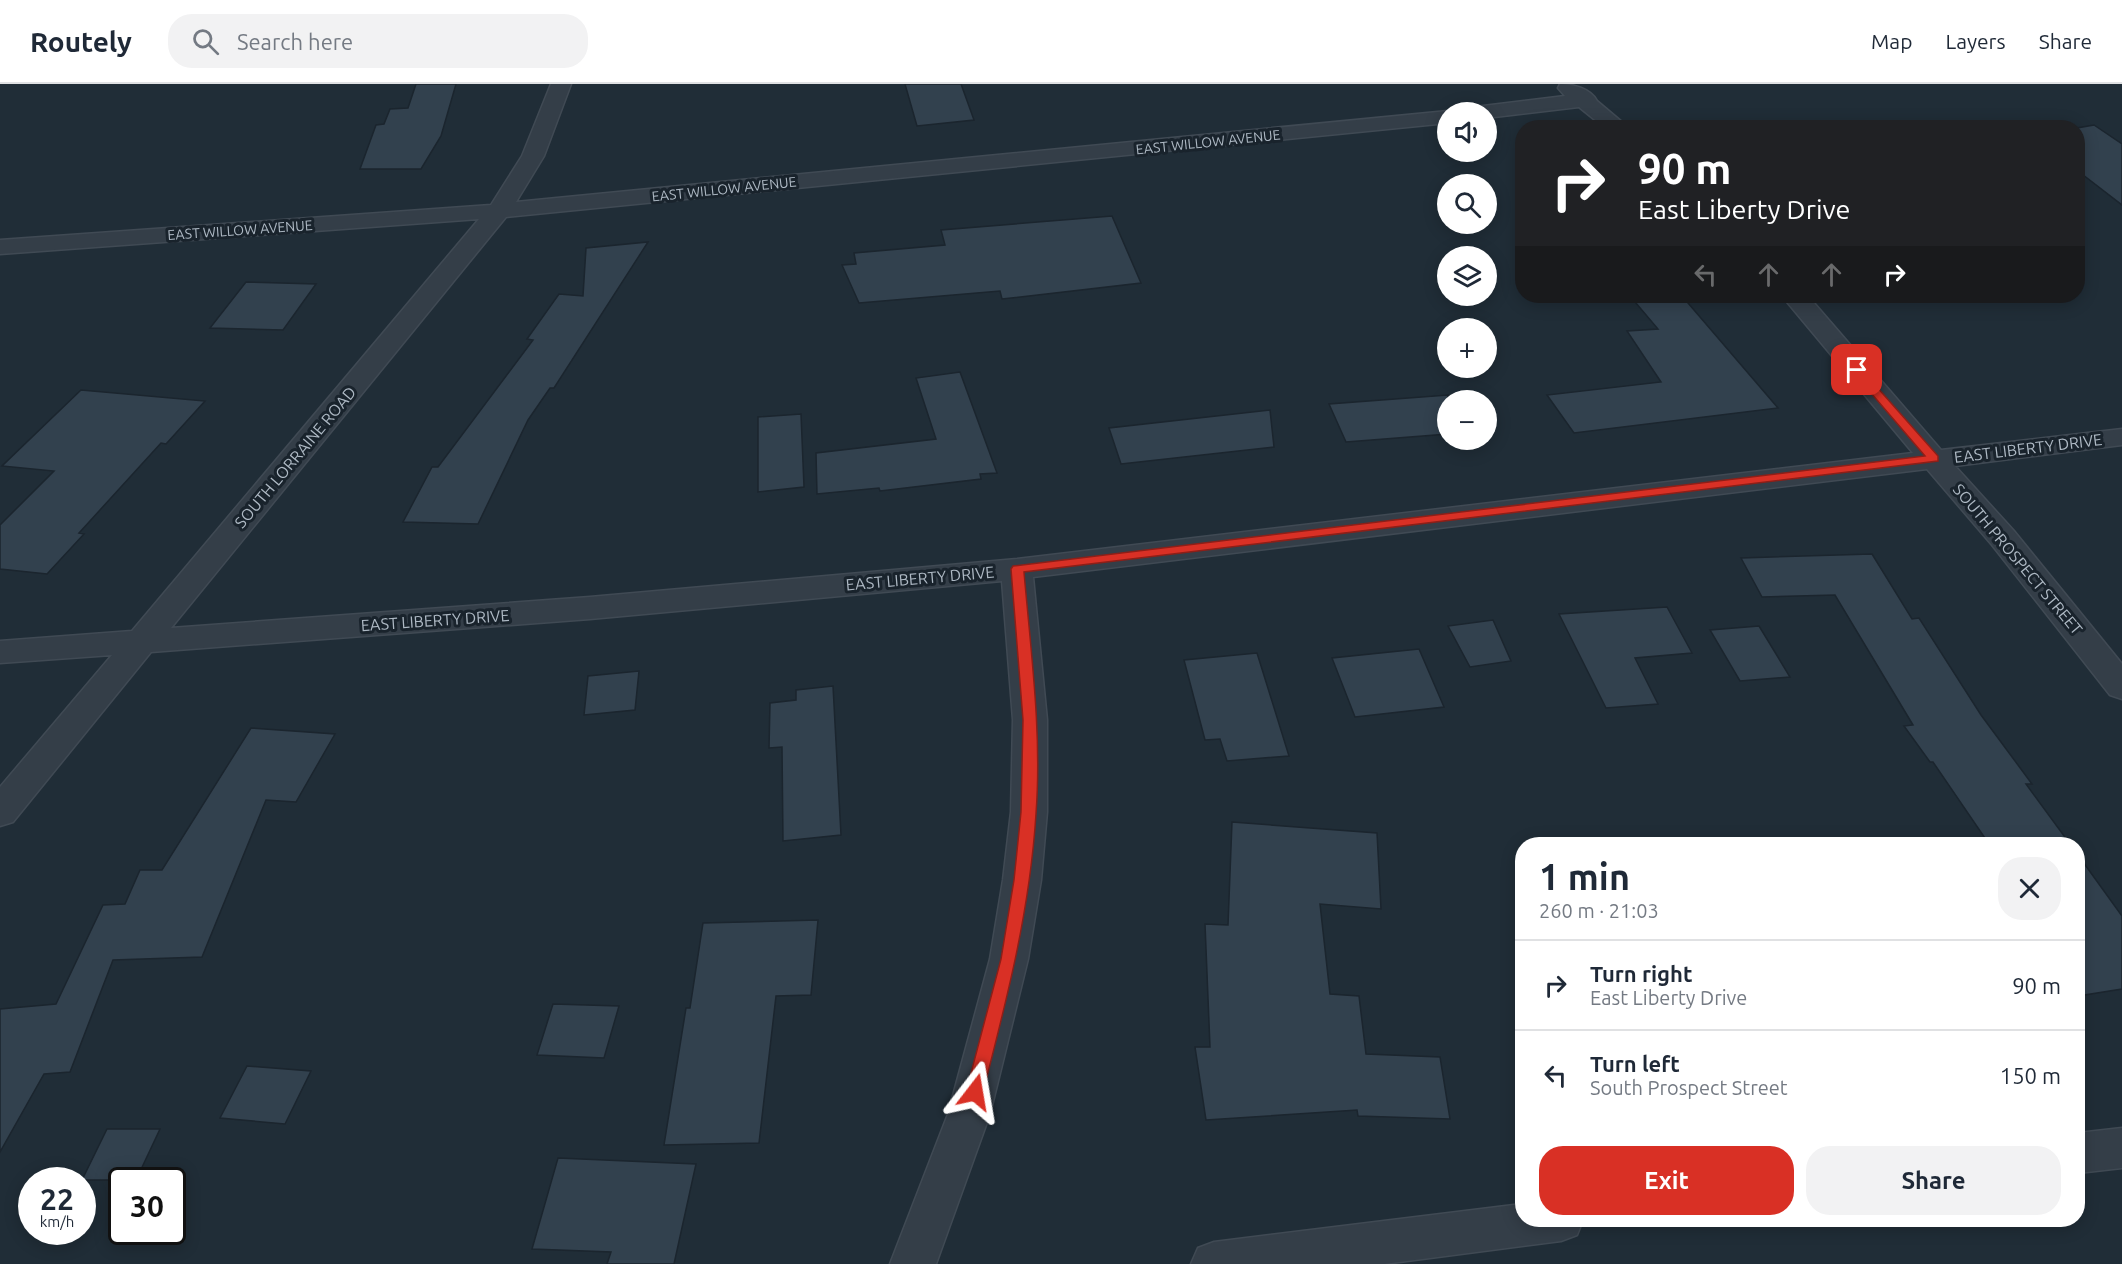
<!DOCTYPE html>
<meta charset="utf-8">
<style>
:root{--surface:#fff;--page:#f2f2f3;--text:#1f2937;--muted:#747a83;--line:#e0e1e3;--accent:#d93025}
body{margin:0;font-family:Ubuntu,sans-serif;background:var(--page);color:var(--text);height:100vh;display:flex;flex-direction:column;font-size:22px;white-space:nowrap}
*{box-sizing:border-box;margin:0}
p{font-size:20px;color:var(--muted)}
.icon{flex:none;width:33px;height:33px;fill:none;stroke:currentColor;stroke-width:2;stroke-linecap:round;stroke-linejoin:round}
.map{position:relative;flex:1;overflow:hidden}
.drawer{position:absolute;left:1515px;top:753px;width:570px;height:390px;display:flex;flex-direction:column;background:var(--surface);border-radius:24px;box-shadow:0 3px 15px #0003}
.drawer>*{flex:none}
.top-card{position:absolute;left:1515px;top:36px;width:570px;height:183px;border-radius:24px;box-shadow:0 3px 15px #0003;background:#202124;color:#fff;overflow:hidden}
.tools{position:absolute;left:1437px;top:18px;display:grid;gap:12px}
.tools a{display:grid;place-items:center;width:60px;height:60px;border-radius:50%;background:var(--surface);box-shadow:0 3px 15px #0003;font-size:30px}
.speed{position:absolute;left:18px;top:1083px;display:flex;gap:12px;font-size:30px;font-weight:700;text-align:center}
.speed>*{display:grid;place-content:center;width:78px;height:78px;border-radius:50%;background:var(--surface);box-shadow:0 3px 15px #0003;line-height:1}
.speed small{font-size:15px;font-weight:400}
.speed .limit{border:3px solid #111;border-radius:9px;background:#fff;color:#111}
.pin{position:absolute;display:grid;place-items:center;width:51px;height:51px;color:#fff;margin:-26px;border-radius:12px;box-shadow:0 3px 9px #0006}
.me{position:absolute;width:66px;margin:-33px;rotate:14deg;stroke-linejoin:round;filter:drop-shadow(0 0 4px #0008)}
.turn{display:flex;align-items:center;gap:21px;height:126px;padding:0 24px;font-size:27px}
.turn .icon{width:78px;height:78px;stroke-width:2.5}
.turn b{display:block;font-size:42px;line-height:51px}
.lanes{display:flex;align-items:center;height:57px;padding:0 24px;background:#0003;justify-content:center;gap:30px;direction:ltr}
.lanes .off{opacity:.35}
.round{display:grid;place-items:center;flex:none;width:63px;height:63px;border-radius:24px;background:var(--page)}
.summary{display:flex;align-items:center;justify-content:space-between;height:102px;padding:0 24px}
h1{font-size:36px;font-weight:600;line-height:45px}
.button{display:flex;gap:12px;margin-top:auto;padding:12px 24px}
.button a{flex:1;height:69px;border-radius:24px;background:var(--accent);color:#fff;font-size:24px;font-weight:600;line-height:69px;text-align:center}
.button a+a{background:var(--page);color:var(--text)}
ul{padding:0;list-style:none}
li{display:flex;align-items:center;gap:18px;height:90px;padding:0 24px;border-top:2px solid var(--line)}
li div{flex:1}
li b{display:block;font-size:22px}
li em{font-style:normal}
header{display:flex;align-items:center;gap:36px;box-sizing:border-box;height:84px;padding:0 30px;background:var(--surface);border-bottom:2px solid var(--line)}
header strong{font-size:28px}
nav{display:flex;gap:33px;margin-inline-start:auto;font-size:21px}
.search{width:420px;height:54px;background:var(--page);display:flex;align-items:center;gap:15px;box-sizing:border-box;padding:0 21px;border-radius:24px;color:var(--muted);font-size:22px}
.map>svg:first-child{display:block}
.building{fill:#32414e;stroke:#1b252e;stroke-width:1.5}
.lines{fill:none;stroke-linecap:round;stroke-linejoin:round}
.minor-casing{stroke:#404a54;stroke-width:3}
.minor{fill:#343e48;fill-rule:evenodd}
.route{fill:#d93025;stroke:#8d1f18;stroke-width:1.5}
.labels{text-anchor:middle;stroke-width:6;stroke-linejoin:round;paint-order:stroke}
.far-street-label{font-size:14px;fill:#aeb9c4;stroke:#19232c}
.street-label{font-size:16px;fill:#aeb9c4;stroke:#19232c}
</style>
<header>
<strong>Routely</strong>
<div class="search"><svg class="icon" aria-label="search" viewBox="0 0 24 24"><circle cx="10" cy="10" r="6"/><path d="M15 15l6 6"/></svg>Search here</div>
<nav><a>Map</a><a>Layers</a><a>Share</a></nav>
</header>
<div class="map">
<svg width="2122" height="1180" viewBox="0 0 2122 1180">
<rect width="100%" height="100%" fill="#202d37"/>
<path class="building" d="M416,0h40l-15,52 -20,33h-61l16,-44 8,-1 6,-15 18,-1z
M905,0h56l13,36 -57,6z
M2094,41l28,19v61l-44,-34 -1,-43z
M1112,132l29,67 -139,16 -2,-8 -141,12 -17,-38 14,-1 -2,-11 91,-8 -4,-15z
M648,158l-94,146h-4l-22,32 -50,104 -75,-2 29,-55h6l95,-127 -6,-1 32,-45 24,2 3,-48z
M246,198l70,2 -33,46 -73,-2z
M1630,212h52l96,112 -204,25 -27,-38 114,-13 -34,-51 31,-2z
M960,288l37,101 -17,1 1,5 -101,12 -1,-3 -62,6 -1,-41 120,-14 -20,-61z
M81,306l124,11 -39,43 -5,-1 -82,90 5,1 -37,40 -47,-5v-44l54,-54 -52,-5z
M1448,311v39l-102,8 -17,-38z
M1270,326l4,37 -153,17 -12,-36z
M801,330l3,73 -46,5v-75z
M1872,470l40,65 7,-1 62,97 51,69h-6l44,60h-81l-56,-82h-3l-26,-36 9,-1 -78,-130 -73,2 -21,-39z
M1667,523l25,46 -57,5 23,46 -52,4 -47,-94z
M1493,536l18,41 -41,6 -22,-41z
M1759,542l31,51 -50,4 -30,-51z
M1419,565l25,58 -89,10 -23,-59z
M1257,569l32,103 -62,5 -7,-22 -15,1 -21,-80z
M639,587l-4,39 -51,5 4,-39z
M833,602l8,149 -58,6 -1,-94 -13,1 1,-45 26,-3v-10z
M251,644l84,6 -39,68 -30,-2 -64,157 -89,3 -43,112 -26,2 -44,78v-143l56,-5 47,-99 22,-1 15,-34h22z
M1232,738l145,11 4,76 -61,-5 10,90 29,2 7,58 74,3 10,62 -92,-3 -1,-6 -151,10 -11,-73h15l-5,-123 23,1z
M2078,771l44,61v73l-44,7z
M818,836l-7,75 -35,1 -17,147 -95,2 22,-137h4l13,-85z
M553,920l66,2 -15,52 -67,-3z
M247,982l64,5 -26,53 -65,-6z
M107,1045h53l-24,51h-54z
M558,1074l138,6 -22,100h-67l4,-12 -79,-3z"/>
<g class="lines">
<g class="minor-casing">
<path id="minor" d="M551,0h20l-27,72 -28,46 932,-91 8,1h-8v11l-942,94 -335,411 419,-31 427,-38 896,-106 -131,-157h26l133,154 181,-21v16l-167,21 59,65 108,133v35l-12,-4 -118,-150 -65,-76 -894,108 14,143v92l-6,68 -13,79 -38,155 -54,150h-46l58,-150 42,-155 13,-79 8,-68 2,-92 -11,-139 -412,38 -439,33 -138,170 -13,4v-39l112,-132 -112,8v-22l132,-10 347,-412 -479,35v-14l491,-35 31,-49z
M1560,0c13,0 31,5 37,17l32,27h-24l-26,-21 -93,11v-6h-14l3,-5 8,-1 82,-10 -7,-8z
M2122,1044v40l-44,5v-40z
M1522,1120v16h61l-6,15 -16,6 -177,23h-193l7,-16 16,-6z"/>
</g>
<use href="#minor" class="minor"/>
</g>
<path class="route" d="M1857,283l3,1 78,88v5l-914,111c7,81 18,161 12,242 -6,96 -29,185 -53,278l-2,5 -6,2 -7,-2 -2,-5 35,-133 13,-79 7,-68 2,-92 -12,-151 2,-3 912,-110 -72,-84 -2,-2z"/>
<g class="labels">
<g class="far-street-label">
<text transform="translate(1208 58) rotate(-6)" y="5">EAST WILLOW AVENUE</text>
<text transform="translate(724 105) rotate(-6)" y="5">EAST WILLOW AVENUE</text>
<text transform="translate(240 146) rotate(-4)" y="5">EAST WILLOW AVENUE</text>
</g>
<g class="street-label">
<text transform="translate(2028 364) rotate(-7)" y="6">EAST LIBERTY DRIVE</text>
<text transform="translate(295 373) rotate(-50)" y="6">SOUTH LORRAINE ROAD</text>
<text transform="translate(2018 475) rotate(50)" y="6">SOUTH PROSPECT STREET</text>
<text transform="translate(920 494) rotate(-5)" y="6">EAST LIBERTY DRIVE</text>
<text transform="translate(435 536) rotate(-4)" y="6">EAST LIBERTY DRIVE</text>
</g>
</g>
</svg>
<div class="tools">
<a><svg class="icon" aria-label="sound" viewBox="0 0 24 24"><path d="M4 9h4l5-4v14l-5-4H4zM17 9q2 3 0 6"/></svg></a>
<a><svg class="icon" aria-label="search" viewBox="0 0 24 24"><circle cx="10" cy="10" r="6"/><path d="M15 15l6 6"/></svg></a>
<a><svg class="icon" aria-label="layers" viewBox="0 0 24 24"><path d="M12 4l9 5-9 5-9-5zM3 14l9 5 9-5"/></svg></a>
<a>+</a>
<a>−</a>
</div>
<div class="speed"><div>22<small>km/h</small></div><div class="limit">30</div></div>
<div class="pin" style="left:1857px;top:286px;background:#d93025"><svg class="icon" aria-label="arrive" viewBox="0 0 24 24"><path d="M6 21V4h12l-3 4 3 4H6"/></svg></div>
<svg class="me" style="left:975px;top:1008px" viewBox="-20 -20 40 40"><path d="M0-17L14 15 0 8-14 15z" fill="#d93025" stroke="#fff" stroke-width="4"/></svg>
<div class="top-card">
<div class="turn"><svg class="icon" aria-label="right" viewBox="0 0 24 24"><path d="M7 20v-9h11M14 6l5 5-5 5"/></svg><div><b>90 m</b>East Liberty Drive</div></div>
<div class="lanes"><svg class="icon off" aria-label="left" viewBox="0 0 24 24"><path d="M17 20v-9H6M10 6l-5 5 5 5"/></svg><svg class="icon off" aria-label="ahead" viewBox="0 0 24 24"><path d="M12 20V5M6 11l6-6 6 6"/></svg><svg class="icon off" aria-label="ahead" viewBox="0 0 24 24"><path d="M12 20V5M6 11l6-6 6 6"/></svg><svg class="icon" aria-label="right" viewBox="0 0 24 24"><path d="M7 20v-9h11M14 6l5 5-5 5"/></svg></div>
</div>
<section class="drawer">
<div class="summary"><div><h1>1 min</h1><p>260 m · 21:03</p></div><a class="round"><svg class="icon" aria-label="close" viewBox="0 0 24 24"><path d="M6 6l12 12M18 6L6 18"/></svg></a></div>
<ul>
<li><svg class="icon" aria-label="right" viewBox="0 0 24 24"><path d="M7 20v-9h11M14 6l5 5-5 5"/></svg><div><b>Turn right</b><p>East Liberty Drive</p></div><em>90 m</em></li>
<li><svg class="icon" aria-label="left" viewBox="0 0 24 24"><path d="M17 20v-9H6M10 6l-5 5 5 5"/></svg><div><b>Turn left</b><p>South Prospect Street</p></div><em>150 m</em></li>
</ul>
<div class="button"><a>Exit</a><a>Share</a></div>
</section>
</div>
